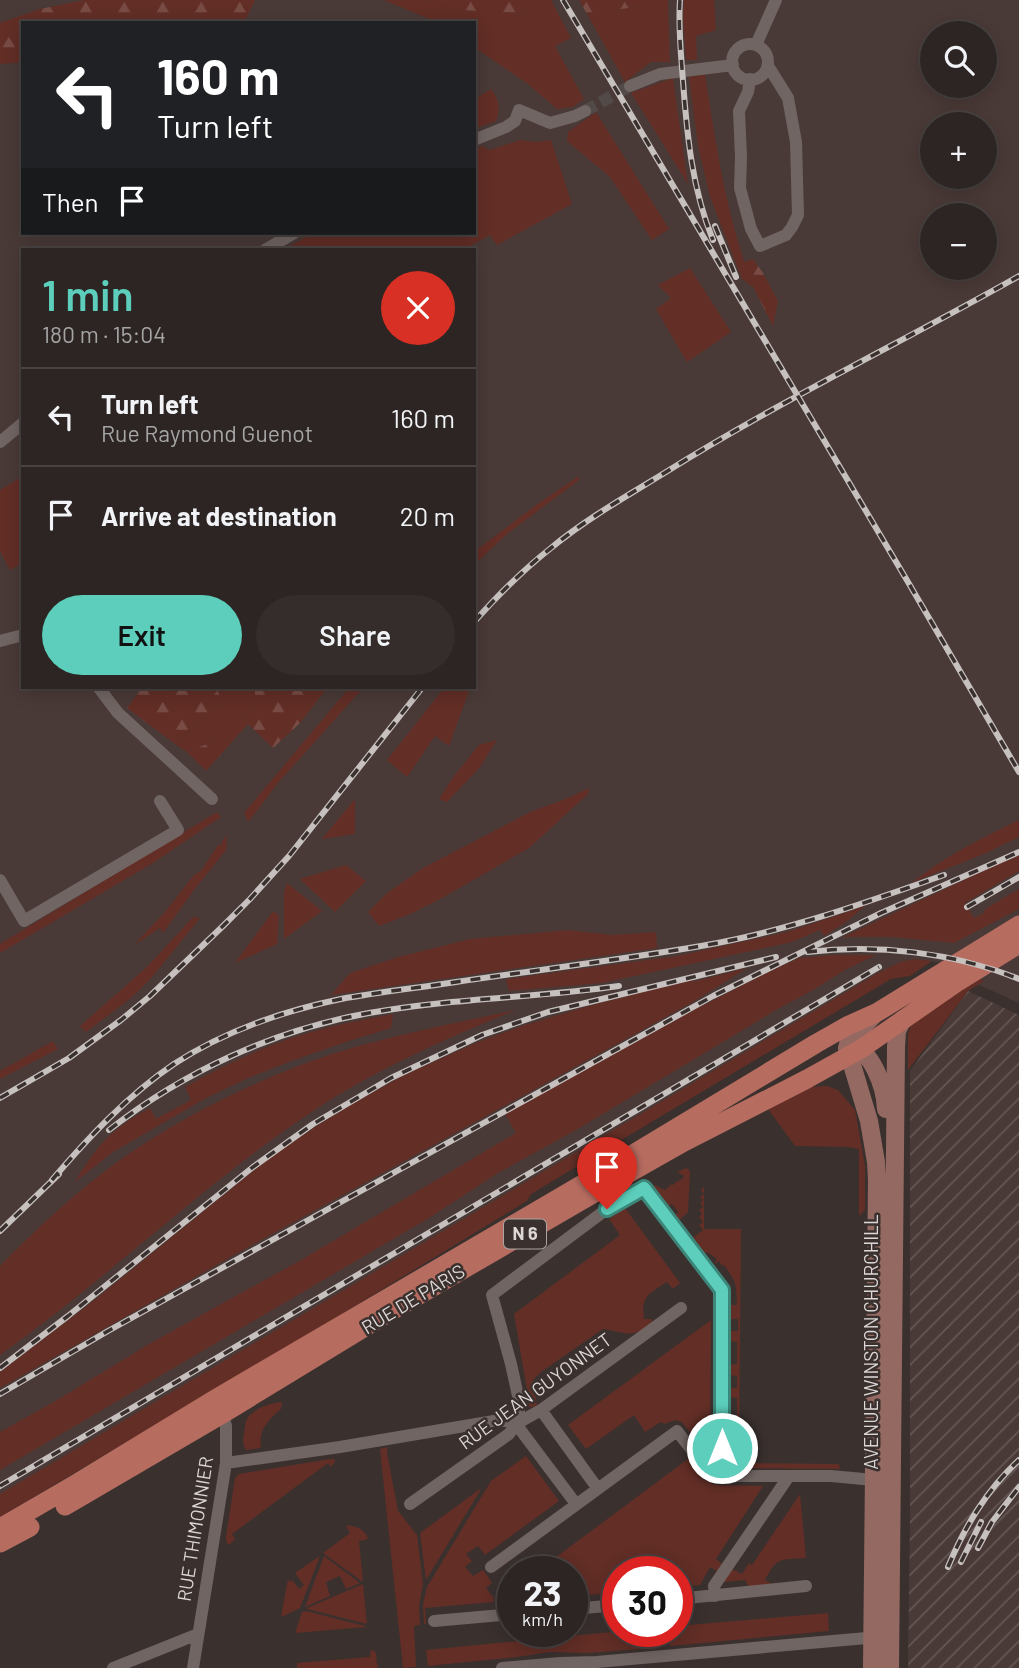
<!DOCTYPE html>
<meta charset="utf-8">
<style>
:root{--surface:#2c2523;--page:#342d2b;--text:#f1f3f6;--muted:#a6a5a6;--line:#484241;--accent:#5ccebb}
body{margin:0;font-family:Barlow,sans-serif;background:var(--page);color:var(--text);height:100vh;display:flex;flex-direction:column;font-size:26px;white-space:nowrap}
*{box-sizing:border-box;margin:0}
p{font-size:23px;color:var(--muted)}
.icon{flex:none;width:38px;height:38px;fill:none;stroke:currentColor;stroke-width:2;stroke-linecap:round;stroke-linejoin:round}
.map{position:relative;flex:1;overflow:hidden}
.side{position:absolute;left:21px;top:248px;width:455px;height:441px;display:flex;flex-direction:column;background:var(--surface);border-radius:0px;box-shadow:0 4px 18px #0003,0 0 0 2px var(--line)}
.side>*{flex:none}
.top-card{position:absolute;left:21px;top:21px;width:455px;height:214px;border-radius:0px;box-shadow:0 4px 18px #0003,0 0 0 2px var(--line);background:#202124;color:#fff;overflow:hidden}
.fabs{position:absolute;left:920px;top:21px;display:grid;gap:14px}
.fabs a{display:grid;place-items:center;width:77px;height:77px;border-radius:50%;background:var(--surface);box-shadow:0 4px 18px #0003,0 0 0 2px var(--line);font-size:35px}
.speed{position:absolute;left:497px;top:1556px;display:flex;gap:14px;font-size:35px;font-weight:700;text-align:center}
.speed>*{display:grid;place-content:center;width:91px;height:91px;border-radius:50%;background:var(--surface);box-shadow:0 4px 18px #0003,0 0 0 2px var(--line);line-height:1}
.speed small{font-size:18px;font-weight:400}
.speed .limit{border:10px solid #d22;background:#fff;color:#111}
.pin{position:absolute;display:grid;place-items:center;width:60px;height:60px;color:#fff;margin:-72px -30px;border-radius:50% 50% 50% 0;rotate:-45deg;box-shadow:0 0 7px #0007}
.pin .icon{rotate:45deg}
.me{position:absolute;width:77px;margin:-38px;rotate:0deg;stroke-linejoin:round;filter:drop-shadow(0 0 5px #0008)}
.turn{display:flex;align-items:center;gap:24px;height:147px;padding:0 21px;font-size:32px}
.turn .icon{width:91px;height:91px;stroke-width:2.5}
.turn b{display:block;font-size:49px;line-height:60px}
.then{display:flex;align-items:center;height:66px;padding:0 21px;background:#0003;gap:14px;font-size:26px}
.round{display:grid;place-items:center;flex:none;width:74px;height:74px;border-radius:37px;background:var(--page)}
.summary{display:flex;align-items:center;justify-content:space-between;height:119px;padding:0 21px}
h1{font-size:42px;font-weight:600;line-height:52px;color:var(--accent)}
.action{display:flex;gap:14px;margin-top:auto;padding:14px 21px}
.action a{flex:1;height:80px;border-radius:42px;background:var(--accent);color:#111;font-size:28px;font-weight:600;line-height:80px;text-align:center}
.action a+a{background:var(--page);color:var(--text)}
ul{padding:0;list-style:none}
li{display:flex;align-items:center;gap:21px;height:98px;padding:0 21px;border-top:2px solid var(--line)}
li div{flex:1}
li b{display:block;font-size:26px}
li em{font-style:normal}
.map>svg:first-child{display:block}
.built{fill:#4a3a37;fill-rule:evenodd}
.industrial{fill:url(#industrial-furrows)}
.grass{fill:#622e26}
.forest{fill:url(#forest-firs)}
.lines{fill:none;stroke-linecap:round;stroke-linejoin:round}
.minor-tunnel{stroke:#524a48;stroke-width:12;stroke-dasharray:12 6;stroke-linecap:butt}
.minor{stroke:#706563;stroke-width:12}
.secondary{stroke:#946962;stroke-width:18}
.primary{stroke:#b76c60;stroke-width:19}
.rail-casing{stroke:#c6c0bf;stroke-width:6}
.rail{stroke:#3a312f;stroke-width:3.5;stroke-dasharray:10;stroke-linecap:butt}
.route-casing{stroke:#3c867a;stroke-width:18}
.route{stroke:#5ccebb;stroke-width:12}
.labels{text-anchor:middle;stroke-width:5;stroke-linejoin:round;paint-order:stroke}
.shield{fill:#3a312f;stroke:#aba4a3;stroke-width:2}
.shield-label{font-size:18px;font-weight:bold;fill:#dcd6d5}
.street-label{font-size:19px;fill:#dcd6d5;stroke:#3a312f}
</style>
<div class="map">
<svg width="1019" height="1668" viewBox="0 0 1019 1668">
<defs>
<pattern id="industrial-furrows" width="10" height="10" patternUnits="userSpaceOnUse" patternTransform="scale(1.75)"><rect width="10" height="10" fill="#4a3a37"/><path d="M-1 1l2-2M0 10L10 0M9 11l2-2" fill="none" stroke="#645653"/></pattern>
<pattern id="forest-firs" width="22" height="20" patternUnits="userSpaceOnUse" patternTransform="scale(1.75)"><rect width="22" height="20" fill="#622e26"/><path d="M5 1l3.5 6h-7zM16 11l3.5 6h-7z" fill="#784c45"/></pattern>
</defs>
<rect width="100%" height="100%" fill="#3a312f"/>
<path class="built" d="M0,0h1019v1003l-42,-19 6,-3 -34,-17 -34,-5 -915,540zM23,23h451v210h-451zM933,33h52v53h-52zM933,124h52v53h-52zM933,215h52v53h-52zM23,250h451v438h-451z"/>
<path class="industrial" d="M968,991l51,24v653h-111l2,-147v-450z"/>
<path class="grass" d="M384,0h41l37,10 69,4 6,-14h14l20,38 -16,8 29,53 -11,8 -16,2 -29,-25 -54,-37v-24h-35z
M652,0h16l2,62h-19l-26,20 -38,-68 62,-9z
M684,0h30l2,30 -20,6 1,24h-11l-3,-42z
M705,74c11,72 22,144 48,213l-11,-8 -32,-82 -12,-51 -9,-69z
M673,78l15,106 -57,-91z
M491,89c8,11 10,19 5,32l-22,8v-29z
M596,112l73,117 -17,11 -42,-63 -43,-36 1,-9z
M520,140l18,2 13,-2 21,64 -75,41 -7,-10 -27,15h-133l-3,-5 -10,5h-34l30,-17h161v-83l8,-4 8,4z
M690,268l41,64 -44,30 -31,-53 15,-11 -13,-13z
M23,476v87l-13,7 -10,-19v-61z
M579,476v4l-72,54 -33,31v-13l62,-47z
M214,688h41v19l-45,36 -23,9 -12,-8 44,-40v-11z
M349,688h14l-85,95 -30,39 -4,-9z
M444,688h26l-21,58 -14,-10 -28,41 -20,-17z
M497,740l-17,27 -33,35 -8,-3 15,-23 25,-31z
M589,788l-1,6 -59,54 -87,50 -34,17 -29,11 -11,-14 19,-19 36,-25 107,-56 38,-14z
M355,799v35l-33,5z
M217,812l4,5 -68,46 -153,90v-9z
M1019,820v17l-33,16 -75,30c35,-27 68,-44 108,-63z
M227,835l-1,15 -32,40 -31,43 -3,-5 -26,17 31,-33 29,-37 7,-4 17,-26h4l-1,-2z
M1019,854v17l-54,32 9,15 10,-5 1,-4 34,-20v20l-65,34 -62,-6h-49z
M346,865l20,16 -31,31 -35,-33z
M287,883l35,28 -38,28v-47z
M865,906l-19,16 -22,14 -4,-6c-11,4 -21,10 -32,13l-186,40 -93,8 -3,-12 171,-23 110,-24z
M273,911l6,5 -2,28 -42,19z
M193,917l7,1 -47,58 -22,22 -45,34 -6,-6 68,-60z
M568,930l45,5 43,-3 1,16 -326,47 19,-22 48,-16 72,-18z
M834,955h42l-31,15 -32,20 -37,20 -200,120 -78,43 -69,45 -429,252v-38l57,-32 92,-56 152,-84 215,-127 -11,-19 187,-103 70,-36 37,-17z
M915,959l17,2 -22,15 -19,3 -360,215 -4,7 -218,133 -309,183v-23l878,-521 22,-11z
M747,968l-54,34 -450,248 -243,138v-16l88,-67 185,-150 48,-32 35,-21 46,-26 76,-34 44,-16 56,-17 109,-29 9,1z
M977,977l7,4 -16,10 -60,79v-36l3,-9z
M516,1010c-73,30 -144,61 -209,105 -108,73 -201,165 -307,240v-89c38,-39 79,-77 124,-109 57,-39 120,-71 185,-95 66,-24 137,-37 207,-52z
M393,1014l-2,14 -45,14 -52,18 -48,19 -40,19 -93,54 -38,30c22,-37 36,-53 75,-74l6,11 35,-19 -6,-13c36,-20 74,-39 113,-51 31,-10 63,-16 95,-22z
M53,1041l5,8 -58,30v-8z
M827,1086l11,4 17,20 10,56v44l-6,6v-67l-12,-2 -52,-1 -27,-37 42,-22z
M686,1168l3,2 1,3 -2,39 -11,10 -4,-1 3,-3 -2,-3 4,-3 -6,-8 -4,2 -2,-2 -3,2 -11,-18 3,-3 10,5 7,-6 2,1 2,-4 2,1 2,-3 2,1 2,-4 -7,-4z
M704,1187v42h37l-2,234 100,1 1,5 -113,-1v-7l10,-5v-58l-9,-1v-9h9v-12l-8,-1 -1,-10 9,-1v-22l-8,-1v-10h9v-12h-9l-1,-14h9c-1,-22 0,-22 -13,-40l-2,1 -3,-5 -5,4 3,-6 -10,-7 -7,6 -10,-18 13,-10 -4,-5 4,-3 -4,-5 3,-3 -3,-4 4,-3 -3,-4 3,-3 -3,-3 4,-3 -3,-4z
M625,1208l55,75 -7,6 -6,-7c-18,12 -26,13 -23,37h8v4c-18,16 -26,10 -49,6l-62,43 -8,8 4,26 -12,2 -4,-15 6,-3 -13,-76 106,-79 -11,-16z
M711,1320l-1,134h-4l-24,-32 -7,-2 -11,4 -3,-2 -16,10 -11,-17 -48,34 -18,-24z
M282,1402l-1,7c-13,11 -23,21 -20,39l-15,2c-4,-7 -3,-10 -2,-17 1,-4 1,-8 2,-12 5,-12 24,-18 36,-19z
M388,1447l-1,6 11,58 19,24 6,49 -4,22 1,19 -6,1 2,41 -13,1 -23,-219z
M526,1456l33,45 -74,54 -7,-9 -12,8 6,7 -7,6 8,9 10,-6 9,13 -6,5 6,8 1,-1 1,7 -69,6 1,16h-2l-1,-20 4,-17 50,-83 14,-23z
M330,1459h4l1,3 -4,5 -3,-4 -96,71 3,5 -5,5h-3l-1,-7 9,-59 4,-4z
M688,1459l13,19 14,7 48,1 -47,73 6,5 -5,7 -7,-4 -10,18 -23,2v-15h-59v20l-46,5v-25h-36z
M480,1489v2l-54,89 -6,-47z
M800,1494l6,64c-25,2 -29,-2 -41,22l7,4 -23,4 -4,-8 -21,2 6,-14 12,6 7,-11 3,2z
M346,1525c10,1 19,4 22,14l-9,2 4,41 -40,-29 27,-20z
M320,1556l-20,52 -19,9 7,-38 2,3 2,-2 7,9 5,-4 -9,-12z
M324,1556l36,27 -14,6 -6,-13 -14,6 4,14 -25,11z
M363,1584l4,40 -60,-15v-1z
M306,1611l59,15 1,1 -71,6 7,-21z
M828,1613l1,18 -159,15v-4l-17,2v4l-66,5 -38,-1 -32,5 -89,9 -2,-16 196,-19h55v-5z
M371,1649l5,4 1,12h2l-2,3h-80v-5l73,-6z"/>
<path class="forest" d="M84,0h171l-11,23h-221v39l-23,2v-41l40,-14z
M425,0h112l-5,14 -70,-4z
M579,0h73l-3,5 -62,9z
M753,259l10,14 15,28 -5,25 -20,-39 -9,-25z
M142,688h72l5,5v11l-44,40 -48,-36z
M255,688h72l-27,35 -27,25 -25,-24 -42,47 -19,-19 23,-9 45,-36z"/>
<g class="lines">
<path class="minor-tunnel" d="M585,111l45,-25"/>
<path class="minor" d="M732 62a18 18 0 1 1 36 0a18 18 0 1 1-36 0Z
M756,45l20,-45
M750,79l-2,13 -9,19 2,46 -1,31 11,41 9,17 26,-11 6,-8 6,-12 -2,-73 -8,-44 -18,-29 -3,-1
M630,86l30,-12 73,-9
M474,140l32,-13 9,-6 4,-11 31,13 25,-7 10,-5
M265,250l29,-17
M0,442l23,-19
M0,641l23,-6
M99,688l19,25 94,86
M0,880l24,41 154,-91 -18,-29
M541,1410l57,79
M516,1424l4,-19 -9,-41 -19,-69 115,-86 37,-21 78,102v186
M226,1463l114,-16 154,-26h14l8,3 60,80
M410,1504l99,-70 7,-10 25,-14 140,-102
M491,1567l186,-136 35,45h119l43,4
M715,1596l-1,-10 75,-110
M677,1599l129,-13
M572,1609l46,-4
M434,1621l79,-7
M113,1668l85,-34
M193,1668l33,-205v-37l-5,-17
M502,1668l58,-5 37,-1 281,-25"/>
<path class="secondary" d="M848,1044c24,5 37,43 38,65
M872,1668l5,-488 -1,-18 -7,-41 -22,-73 4,-11 10,-8 13,-14
M890,1668l6,-621 1,-16 6,-12"/>
<path class="primary" d="M65,1506l159,-93 166,-101 225,-131 69,-39 123,-63 54,-30 95,-66 63,-39
M0,1528l74,-43 141,-86 390,-228 212,-128 30,-17 29,-13 143,-88
M0,1543l30,-16"/>
<g class="rail-casing">
<path id="rail" d="M563,0l345,582 111,190
M680,0c-2,27 1,54 3,81 4,54 9,108 30,159
M715,226l21,51
M474,622c24,-27 49,-52 77,-74 35,-29 76,-52 115,-76 114,-71 236,-130 353,-196
M967,907l52,-30
M807,952c71,-8 145,0 212,27
M0,1098l69,-40 52,-38 29,-24 73,-70 27,-27 39,-43 133,-168
M109,1130c76,-59 165,-100 260,-117 83,-15 167,-15 250,-27
M52,1180c36,-42 76,-85 122,-116 49,-32 109,-53 167,-65 38,-7 76,-11 115,-17 81,-12 163,-22 245,-36 83,-14 164,-43 243,-71
M0,1231l59,-57
M0,1368l68,-52 185,-149 60,-43 78,-46 91,-43 66,-23 228,-55
M0,1394l108,-63 605,-335 168,-83 138,-61
M0,1486l879,-519
M978,1548l14,-26 27,-35
M961,1562l20,-40
M948,1567c17,-41 38,-76 71,-107"/>
</g>
<use href="#rail" class="rail"/>
</g>
<g class="lines">
<g class="route-casing">
<path id="route" d="M607,1209l37,-21 78,102v158"/>
</g>
<use href="#route" class="route"/>
</g>
<g class="labels">
<rect class="shield" x="504" y="1219.5" width="42" height="29" rx="5"/>
<g class="shield-label">
<text x="525" y="1240">N 6</text>
</g>
<g class="street-label">
<text transform="translate(413 1299) rotate(-31)" y="7">RUE DE PARIS</text>
<text transform="translate(871 1342) rotate(-90)" y="7">AVENUE WINSTON CHURCHILL</text>
<text transform="translate(535 1391) rotate(-36)" y="7">RUE JEAN GUYONNET</text>
<text transform="translate(195 1529) rotate(-81)" y="7">RUE THIMONNIER</text>
</g>
</g>
</svg>
<div class="fabs">
<a><svg class="icon" aria-label="search" viewBox="0 0 24 24"><circle cx="10" cy="10" r="6"/><path d="M15 15l6 6"/></svg></a>
<a>+</a>
<a>−</a>
</div>
<div class="speed"><div>23<small>km/h</small></div><div class="limit">30</div></div>
<div class="pin" style="left:607px;top:1209px;background:#d93025"><svg class="icon" aria-label="arrive" viewBox="0 0 24 24"><path d="M6 21V4h12l-3 4 3 4H6"/></svg></div>
<svg class="me" style="left:722px;top:1448px" viewBox="-20 -20 40 40"><circle r="17" fill="#5ccebb" stroke="#fff" stroke-width="3"/><path d="M0-11L8 9 0 5-8 9z" fill="#fff"/></svg>
<div class="top-card">
<div class="turn"><svg class="icon" aria-label="left" viewBox="0 0 24 24"><path d="M17 20v-9H6M10 6l-5 5 5 5"/></svg><div><b>160 m</b>Turn left</div></div>
<div class="then">Then<svg class="icon" aria-label="arrive" viewBox="0 0 24 24"><path d="M6 21V4h12l-3 4 3 4H6"/></svg></div>
</div>
<section class="side">
<div class="summary"><div><h1>1 min</h1><p>180 m · 15:04</p></div><a class="round" style="background:#d93025;color:#fff"><svg class="icon" aria-label="close" viewBox="0 0 24 24"><path d="M6 6l12 12M18 6L6 18"/></svg></a></div>
<ul>
<li><svg class="icon" aria-label="left" viewBox="0 0 24 24"><path d="M17 20v-9H6M10 6l-5 5 5 5"/></svg><div><b>Turn left</b><p>Rue Raymond Guenot</p></div><em>160 m</em></li>
<li><svg class="icon" aria-label="arrive" viewBox="0 0 24 24"><path d="M6 21V4h12l-3 4 3 4H6"/></svg><div><b>Arrive at destination</b></div><em>20 m</em></li>
</ul>
<div class="action"><a>Exit</a><a>Share</a></div>
</section>
</div>
